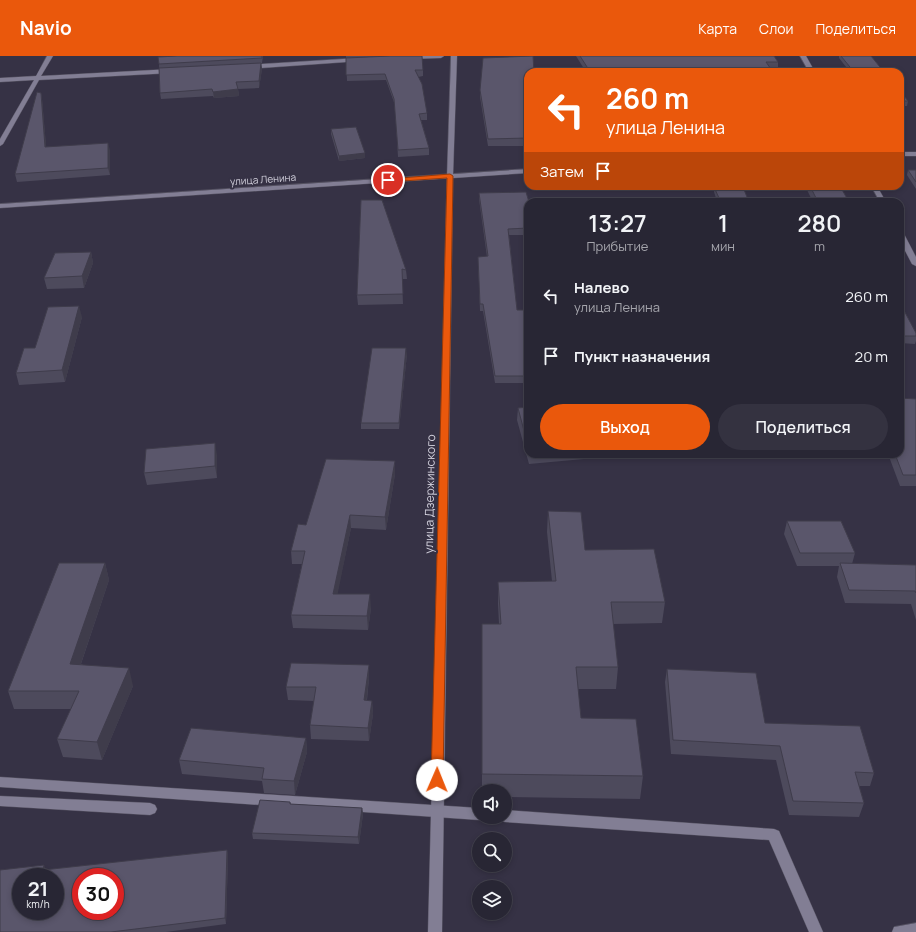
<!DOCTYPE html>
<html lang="ru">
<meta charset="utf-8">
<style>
:root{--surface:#282634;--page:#343240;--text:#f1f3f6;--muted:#a5a5ac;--line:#44434f;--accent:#ea580c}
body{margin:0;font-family:Manrope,sans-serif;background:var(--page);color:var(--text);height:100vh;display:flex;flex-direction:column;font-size:15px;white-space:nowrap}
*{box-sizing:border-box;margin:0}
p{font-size:13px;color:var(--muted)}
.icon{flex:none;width:22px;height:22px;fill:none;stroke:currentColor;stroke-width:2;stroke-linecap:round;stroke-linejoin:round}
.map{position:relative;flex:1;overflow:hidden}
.details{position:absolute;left:524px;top:142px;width:380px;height:260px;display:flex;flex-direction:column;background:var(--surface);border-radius:12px;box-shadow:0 2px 6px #0003,0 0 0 1px var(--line)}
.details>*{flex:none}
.top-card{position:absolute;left:524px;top:12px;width:380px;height:122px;border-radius:12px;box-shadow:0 2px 6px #0003,0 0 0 1px var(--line);background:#ea580c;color:#fff;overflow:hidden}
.tools{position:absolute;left:472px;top:728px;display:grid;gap:8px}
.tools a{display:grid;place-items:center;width:40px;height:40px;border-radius:50%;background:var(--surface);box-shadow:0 2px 6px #0003,0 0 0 1px var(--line);font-size:20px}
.speed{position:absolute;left:12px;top:812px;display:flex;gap:8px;font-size:20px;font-weight:700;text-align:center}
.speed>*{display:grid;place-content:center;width:52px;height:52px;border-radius:50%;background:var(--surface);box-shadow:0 2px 6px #0003,0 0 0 1px var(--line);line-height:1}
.speed small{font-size:10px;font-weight:400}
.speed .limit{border:6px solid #d22;background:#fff;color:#111}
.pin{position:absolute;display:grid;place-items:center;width:34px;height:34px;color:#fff;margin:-17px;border:2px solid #fff;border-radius:50%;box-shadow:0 1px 4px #0007}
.me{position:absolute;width:44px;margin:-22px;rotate:1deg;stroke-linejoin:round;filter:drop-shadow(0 0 3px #0008)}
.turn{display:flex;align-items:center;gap:14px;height:84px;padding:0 16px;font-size:18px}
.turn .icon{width:52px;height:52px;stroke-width:2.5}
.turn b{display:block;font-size:28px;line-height:34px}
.then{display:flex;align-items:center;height:38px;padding:0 16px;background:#0003;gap:8px;font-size:15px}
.eta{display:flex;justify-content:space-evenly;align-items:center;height:68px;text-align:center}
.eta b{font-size:24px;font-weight:600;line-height:28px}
.button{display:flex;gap:8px;margin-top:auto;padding:8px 16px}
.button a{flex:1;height:46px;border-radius:24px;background:var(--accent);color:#fff;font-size:16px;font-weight:600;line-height:46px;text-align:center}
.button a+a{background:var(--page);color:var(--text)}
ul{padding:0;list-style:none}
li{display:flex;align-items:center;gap:12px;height:60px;padding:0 16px}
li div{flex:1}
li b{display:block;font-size:15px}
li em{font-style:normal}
header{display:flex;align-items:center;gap:24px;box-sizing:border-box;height:56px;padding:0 20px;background:var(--accent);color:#fff}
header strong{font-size:19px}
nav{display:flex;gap:22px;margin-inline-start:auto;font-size:14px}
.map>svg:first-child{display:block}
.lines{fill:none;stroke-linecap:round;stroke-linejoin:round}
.service-casing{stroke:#545160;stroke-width:1}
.minor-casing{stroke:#545160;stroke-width:1}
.tertiary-casing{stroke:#545160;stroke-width:1}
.secondary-casing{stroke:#545160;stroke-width:1}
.service{fill:#827e94;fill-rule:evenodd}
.minor{fill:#827e94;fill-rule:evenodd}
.tertiary{fill:#827e94;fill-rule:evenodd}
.secondary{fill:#827e94;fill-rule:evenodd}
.wall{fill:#4d4a5c}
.shaded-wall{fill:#3f3c4b}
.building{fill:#5a566b;stroke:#3f3c4b;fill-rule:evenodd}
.route{fill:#ea580c;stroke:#983908}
.labels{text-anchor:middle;stroke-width:4;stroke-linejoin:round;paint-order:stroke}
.far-street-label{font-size:10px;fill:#d2d0dc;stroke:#363245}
.street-label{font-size:12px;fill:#d2d0dc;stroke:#363245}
</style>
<header>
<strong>Navio</strong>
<nav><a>Карта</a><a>Слои</a><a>Поделиться</a></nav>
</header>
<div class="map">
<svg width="916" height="876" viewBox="0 0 916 876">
<rect width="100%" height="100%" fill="#363245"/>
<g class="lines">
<g class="service-casing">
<path id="service" d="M0,721l479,31v9h5l-5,3 -479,-33z
M0,740l150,7 5,2 2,4 -2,4 -5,2 -150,-9z
M505,754l269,19 5,2 44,101h-14l-40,-92 -264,-18 -5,-2 -1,-3h6z"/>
</g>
<g class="minor-casing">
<path id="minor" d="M47,0h6l-12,20 131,-7 3,2 -3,2 -133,7 -36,64 -3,2v-7l34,-59 -34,2v-4l36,-2z
M409,0h35l-3,2 -34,1 -1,-1z
M451,0h6l-4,120 -11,756h-14l19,-756z
M800,0h6l9,16h-6z
M359,2l2,1v2l-113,8 -3,-2 3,-2z
M871,130h6l9,16h-6z
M900,176l4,2 12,23v9l-4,-2 -12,-23z"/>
</g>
<g class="tertiary-casing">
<path id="tertiary" d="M900,96h16v4h-16z
M528,113v4l-528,35v-4z"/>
</g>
<g class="secondary-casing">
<path id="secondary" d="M916,867v9h-24l2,-5z"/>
</g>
<use href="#service" class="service"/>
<use href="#minor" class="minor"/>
<use href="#tertiary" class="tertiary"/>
<use href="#secondary" class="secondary"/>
</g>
<path class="wall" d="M177,0h86l-1,7h-1l1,6 -3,19 -21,1 1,7 -25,2 -1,-2 -52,3 -1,-6 -1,-29z
M346,0h43l-43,2z
M576,0h198l4,6v5h-8l3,5h-187z
M839,0h32l13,16h-34l-11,-14z
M346,2l77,12v6l-5,1 9,36v7h-6l8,28v7l-31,2 -3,-52 -9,-25 -39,1z
M528,16v74h-40l-8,-49v-7z
M900,35l8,10 -1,5h-7z
M41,37l1,6 4,48 64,3v25l-93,7 -2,-8z
M331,73l34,29 -26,3 -8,-27z
M908,114h8v19l-9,-14z
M805,130h35l9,16h-36z
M714,131l35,15h-33v-4l-2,-6z
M479,137l49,9v33h-19l8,75h11v57l-3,1v15h-30l-12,-72h-3l-2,-54h9l-8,-58z
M361,144l45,70 1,9h-5l1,25 -45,1 -1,-10z
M91,196l2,11 -9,25 -37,1 -3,-11z
M900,247l16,30v8l-1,3 -15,-1z
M82,261l-17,65 -46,3 -3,-12 19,-25z
M407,298l-8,75h-38v-6z
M916,343v87h-16l-12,-32h12z
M528,351v47h67v4l-66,6 -12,-44 1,-12z
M217,399v23l-70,7 -3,-12z
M395,405v13l-9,56 -35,-2 -14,66 34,14 -3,22 -75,-2 -2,-13 11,-51h-10l-1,-13 15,-26z
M548,455l37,39 80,52 -3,21 -49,1 5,43 -2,22h-38l3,29 62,58 -3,23 -135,-2v-6h-23v-167h17l-1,-20v-22l54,-1 -5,-49z
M787,465l68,32 -3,11 64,1v55l-5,-16 -66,-1 -8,-26 2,-11h-42l-13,-32z
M105,507l4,17 -28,84 52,22 -31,74 -39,-3 -6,-18 14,-30h-57l-6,-18z
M369,609v13l-2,22 5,1 1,13 -4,27 -58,-2 -1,-14 4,-24 -26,-1 -2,-13z
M667,613l98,54 109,50 -4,13h-11l5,17 -5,14 -70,-2 -13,-55 -105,-6 -6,-72z
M306,682l1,14 -12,43 -31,-2 -2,-12 -80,-7 -3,-14z
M290,746l1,2 71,4 1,6 -4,30 -106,-5 -1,-6z
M227,794l1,6 -2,68 -60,8h-166l46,-62z"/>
<path class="shaded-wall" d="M261,7l1,6 -3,19v-7z
M238,33l1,7 -25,2 -1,-6z
M41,37l1,6 5,56 -2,-8z
M108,87l2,7v25l-2,-7z
M365,97v5l-26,3v-5z
M91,196l2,11 -9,25 -2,-12z
M79,250l3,11 -17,65 -3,-12z
M406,292l1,6 -8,75v-6z
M215,387l2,12v23l-2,-12z
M395,405v13l-9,56 -1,-13z
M350,459l1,13 -16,79 -2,-13z
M105,507l4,17 -34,101 -5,-17z
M370,538l1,14 -3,22 -1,-14z
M369,609v13l-4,36 -1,-14z
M129,612l4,18 -31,74 -5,-18z
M372,645l1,13 -4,27 -1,-13z
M306,682l1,14 -12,43 -1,-14z
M362,752l1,6 -4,30 -1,-7z
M227,794l1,6 -2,68 -1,-6z
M44,809l3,7 -4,-2z"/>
<path class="building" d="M177,0h85v2l-103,6 -1,-7z
M390,0h32l1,14h-8l7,14 5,29 -8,1 10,34 -31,2 -4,-51 -9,-25 -39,1v-17z
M533,0l1,16h-6v66l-40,1 -8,-49 3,-32z
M580,0h194l4,6h-12l7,10h-160l-1,-2h-23z
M841,0h30l13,16h-30z
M261,7l-2,18 -23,1 2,7 -25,3 -1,-3 -52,4 -1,-25z
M900,35l8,10h-8z
M37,36l4,1 4,54 63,-4v25l-93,6z
M356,71l9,26 -26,3 -8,-27z
M908,114h8v12z
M810,130h30l9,16h-31z
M714,131h29l6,15h-31l-2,-4h3z
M526,136l3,10h-1v26l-20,1 9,81h11v50h-3l1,16h-31l-12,-72h-3l-2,-47 10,-1 -9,-63z
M361,144h21l24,70 -4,-1 1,25 -46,1z
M91,196l-9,24 -38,2 11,-25z
M900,247l16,30v3h-16z
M79,250l-17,64 -46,3 8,-25h11l13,-41z
M372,292h34l-7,75h-38z
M900,342l16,1v76h-13l-8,-21h5z
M528,351v39l-10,-38z
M215,387v23l-71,7 2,-24z
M326,403l69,2 -10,56 -35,-2 -17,79h37l-3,22 -76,-1 14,-64h-14l7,-27 8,1z
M548,455l33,1 4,38 69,-1 11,53h-54l7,65h-42l5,51 55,1 7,57 -161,-2v-150h19l-3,-42 58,-1z
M787,465h54l14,32h-55z
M59,507h46l-35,101 59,4 -32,74 -40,-3 22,-48h-71z
M840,507l76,2v28l-1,-2 -66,-1z
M291,607l78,2 -5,35 8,1 -4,27 -58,-3 6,-38h-30z
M667,613l89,4 9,50 95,3 14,47 -19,-1 9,31 -71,-2 -13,-55 -107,-6z
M191,672l115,10 -12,43 -32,-2 2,-11 -85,-8z
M260,744l30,2v2l72,4 -4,29 -106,-4z
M227,794l-2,68 -114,14h-111v-62l44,-5 -1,5zM21,821h34v34h-34zM81,821h34v34h-34z"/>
<path class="route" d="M450,118l3,2 -10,604 -1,3 -5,2 -4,-2 -2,-3 16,-602 -59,4 -3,-2 3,-1z"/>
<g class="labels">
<g class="far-street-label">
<text transform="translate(263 123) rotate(-4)" y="4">улица Ленина</text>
</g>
<g class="street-label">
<text transform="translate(430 438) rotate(-89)" y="4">улица Дзержинского</text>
</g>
</g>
</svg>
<div class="tools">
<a><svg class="icon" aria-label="sound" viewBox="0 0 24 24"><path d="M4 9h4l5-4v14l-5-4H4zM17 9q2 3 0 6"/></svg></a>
<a><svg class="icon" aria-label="search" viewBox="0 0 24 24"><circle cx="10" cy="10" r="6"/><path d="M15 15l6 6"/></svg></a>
<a><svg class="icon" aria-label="layers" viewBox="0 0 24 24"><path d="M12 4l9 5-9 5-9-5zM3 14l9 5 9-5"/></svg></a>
</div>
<div class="speed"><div>21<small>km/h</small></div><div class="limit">30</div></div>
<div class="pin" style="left:388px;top:124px;background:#d93025"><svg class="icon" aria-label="arrive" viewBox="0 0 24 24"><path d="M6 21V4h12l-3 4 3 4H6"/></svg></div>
<svg class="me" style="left:437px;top:724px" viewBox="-20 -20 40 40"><circle r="19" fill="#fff"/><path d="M0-13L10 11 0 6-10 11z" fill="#ea580c"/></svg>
<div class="top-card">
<div class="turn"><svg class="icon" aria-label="left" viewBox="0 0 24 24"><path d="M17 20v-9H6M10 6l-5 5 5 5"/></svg><div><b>260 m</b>улица Ленина</div></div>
<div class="then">Затем<svg class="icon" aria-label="arrive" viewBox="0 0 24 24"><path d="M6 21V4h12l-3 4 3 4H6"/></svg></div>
</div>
<section class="details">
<div class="eta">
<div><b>13:27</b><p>Прибытие</p></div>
<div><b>1</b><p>мин</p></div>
<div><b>280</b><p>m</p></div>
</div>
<ul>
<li><svg class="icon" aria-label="left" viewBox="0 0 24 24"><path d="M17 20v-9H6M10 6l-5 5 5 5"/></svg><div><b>Налево</b><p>улица Ленина</p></div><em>260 m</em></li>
<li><svg class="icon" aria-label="arrive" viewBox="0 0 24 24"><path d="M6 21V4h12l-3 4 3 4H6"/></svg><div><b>Пункт назначения</b></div><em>20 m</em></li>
</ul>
<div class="button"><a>Выход</a><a>Поделиться</a></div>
</section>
</div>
